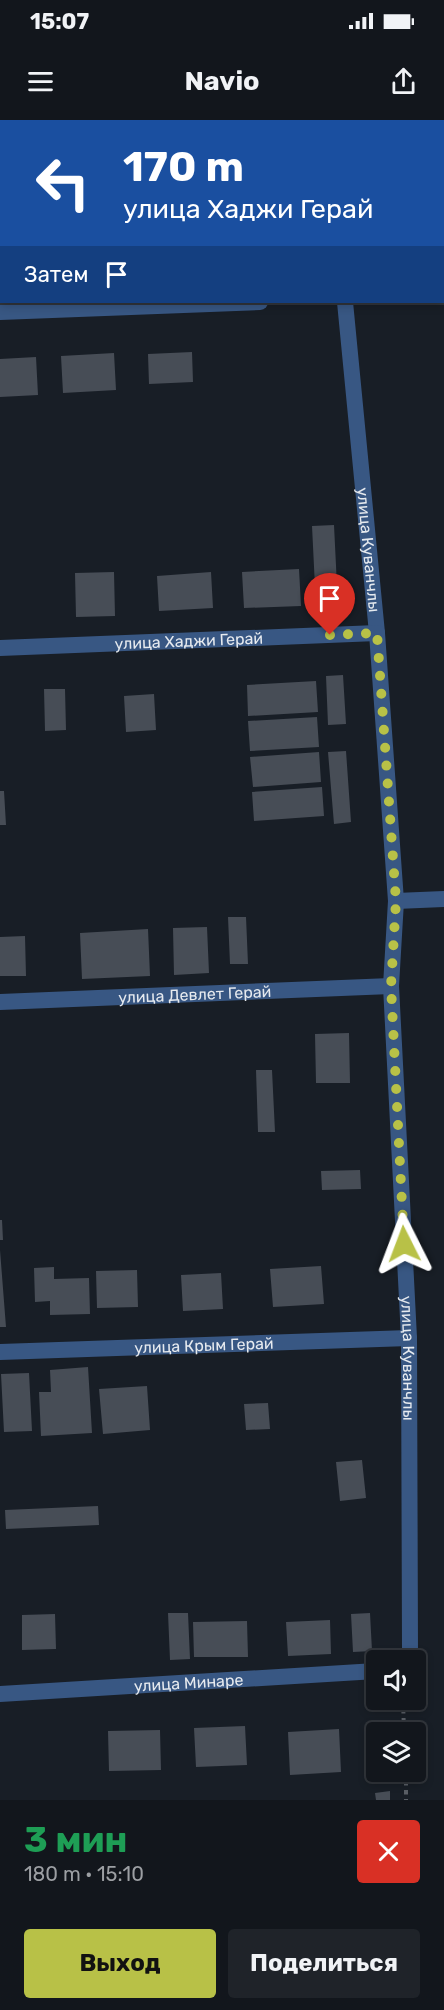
<!DOCTYPE html>
<html lang="ru">
<meta charset="utf-8">
<style>
:root{--surface:#12161c;--page:#1f2329;--text:#f1f3f6;--muted:#9c9fa3;--line:#31353b;--accent:#b8c147}
body{margin:0;font-family:Rubik,sans-serif;background:var(--page);color:var(--text);height:100vh;display:flex;flex-direction:column;font-size:22px;white-space:nowrap}
*{box-sizing:border-box;margin:0}
p{font-size:20px;color:var(--muted)}
.icon{flex:none;width:33px;height:33px;fill:none;stroke:currentColor;stroke-width:2;stroke-linecap:round;stroke-linejoin:round}
.map{position:relative;height:1680px;overflow:hidden}
.side{display:flex;flex-direction:column;background:var(--surface);flex:1}
.side>*{flex:none}
.hud{position:absolute;left:0px;top:0px;width:444px;height:183px;box-shadow:0 3px 9px #0003,0 0 0 2px var(--line);background:#1a4fa0;color:#fff;overflow:hidden}
.tools{position:absolute;left:366px;top:1530px;display:grid;gap:12px}
.tools a{display:grid;place-items:center;width:60px;height:60px;border-radius:6px;background:var(--surface);box-shadow:0 3px 9px #0003,0 0 0 2px var(--line);font-size:30px}
.pin{position:absolute;display:grid;place-items:center;width:51px;height:51px;color:#fff;margin:-62px -26px;border-radius:50% 50% 50% 0;rotate:-45deg;box-shadow:0 0 6px #0007}
.pin .icon{rotate:45deg}
.me{position:absolute;width:66px;margin:-33px;rotate:357deg;stroke-linejoin:round;filter:drop-shadow(0 0 4px #0008)}
.turn{display:flex;align-items:center;gap:21px;height:126px;padding:0 24px;font-size:27px}
.turn .icon{width:78px;height:78px;stroke-width:2.5}
.turn b{display:block;font-size:42px;line-height:51px}
.then{display:flex;align-items:center;height:57px;padding:0 24px;background:#0003;gap:12px;font-size:22px}
.round{display:grid;place-items:center;flex:none;width:63px;height:63px;border-radius:6px;background:var(--page)}
.overview{display:flex;align-items:center;justify-content:space-between;height:102px;padding:0 24px}
h1{font-size:36px;font-weight:700;line-height:45px;color:#1e9e55}
.primary-button{display:flex;gap:12px;margin-top:auto;padding:12px 24px}
.primary-button a{flex:1;height:69px;border-radius:6px;background:var(--accent);color:#111;font-size:24px;font-weight:700;line-height:69px;text-align:center}
.primary-button a+a{background:var(--page);color:var(--text)}
.status{display:flex;justify-content:space-between;align-items:center;height:42px;padding:0 30px;background:var(--surface);direction:ltr}
.status svg{height:16px;fill:currentColor}
header{display:flex;justify-content:space-between;align-items:center;height:78px;padding:0 24px;background:var(--surface);font-size:27px;font-weight:700}
.map>svg:first-child{display:block}
.building{fill:#474d56}
.lines{fill:none;stroke-linecap:round;stroke-linejoin:round}
.path{stroke:#5a5f66;stroke-width:4;stroke-dasharray:4.5 4.5;stroke-linecap:butt}
.minor{stroke:#385783;stroke-width:16}
.route{stroke:#b8c147;stroke-width:10;stroke-dasharray:0 18}
.labels{text-anchor:middle;stroke-width:4.5;stroke-linejoin:round;paint-order:stroke}
.street-label{font-size:16px;fill:#e6eaef;stroke:#10151c}
</style>
<div class="status"><b>15:07</b><svg viewBox="0 0 49 12"><path d="M0 12V9h3v3zM5 12V6h3v6zM10 12V3h3v9zM15 12V0h3v12zM26 1h20v11H26zM47 4h2v5h-2z"/></svg></div>
<header><svg class="icon" aria-label="menu" viewBox="0 0 24 24"><path d="M4 6h16M4 12h16M4 18h16"/></svg>Navio<svg class="icon" aria-label="share" viewBox="0 0 24 24"><path d="M12 15V3M7 8l5-5 5 5M5 13v7h14v-7"/></svg></header>
<div class="map">
<svg width="444" height="1680" viewBox="0 0 444 1680">
<rect width="100%" height="100%" fill="#181e26"/>
<path class="building" d="M192,232l1,30 -44,2 -1,-30z
M114,233l2,37 -53,3 -2,-37z
M36,237l2,38 -38,2v-38z
M334,405l3,61 -22,1 -3,-61z
M299,449l2,37 -57,2 -2,-36z
M114,452l1,44 -39,1 -1,-44z
M211,452l2,36 -54,3 -2,-35z
M343,555l3,49 -18,1 -2,-49z
M316,561l2,31 -70,4 -1,-31z
M44,569h21l1,41 -21,1z
M154,574l2,36 -30,2 -2,-36z
M317,597l2,30 -69,4 -2,-30z
M346,631l5,71 -17,2 -6,-72z
M319,632l2,30 -68,5 -3,-30z
M322,667l2,29 -70,5 -2,-29z
M0,671h4l2,34h-6z
M228,797h18l2,47h-18z
M207,807l2,46 -35,2 -1,-47z
M148,809l2,47 -68,3 -2,-46z
M25,816l1,40h-26v-39z
M349,913l1,50h-34l-1,-49z
M256,950h16l3,62h-17z
M360,1050l1,19 -39,1 -1,-19z
M0,1100h2l1,20h-3z
M0,1130l6,77h-6z
M321,1146l3,38 -51,3 -3,-38z
M54,1147v12l35,-1 1,36 -40,1v-14l-15,1 -1,-34z
M137,1150l1,37 -41,1 -1,-37z
M221,1153l2,36 -40,2 -2,-36z
M88,1247l4,66 -51,3 -2,-44h12l-1,-22z
M29,1253l3,58 -28,1 -3,-58z
M147,1266l3,44 -47,4 -4,-45z
M268,1283l2,26 -24,1 -2,-26z
M362,1340l4,38 -26,3 -4,-39z
M98,1386l1,19 -93,4 -1,-19z
M168,1493h20l2,46 -20,1z
M370,1493l2,38 -19,1 -2,-38z
M55,1494l1,35 -34,1v-35z
M330,1500l1,34 -43,2 -2,-34z
M247,1501l1,36h-54l-1,-35z
M245,1606l2,39 -51,2 -2,-39z
M339,1609l2,43 -51,3 -2,-43z
M160,1610l1,40 -52,1 -1,-40z
M390,1671v9h-14l-1,-7z"/>
<g class="lines">
<path class="path" d="M403,1580l1,32
M406,1652v28"/>
<g class="minor">
<path d="M342,0v2"/>
<path id="s1" d="M345,182l32,331 19,268 -5,85 18,352 1,312 -4,10"/>
<path d="M0,192l260,-10"/>
<path id="s2" d="M0,528l377,-15"/>
<path d="M396,781l48,-2"/>
<path id="s3" d="M0,882l391,-16"/>
<path id="s4" d="M0,1232l409,-14"/>
<path id="s5" d="M0,1574l376,-23"/>
</g>
</g>
<g class="lines">
<path class="route" d="M330,515l47,-2 19,268 -5,85 13,258"/>
</g>
<g class="labels">
<g class="street-label">
<text dy="6" stroke="none"><textPath href="#s1" startOffset="249">улица Куванчлы</textPath></text>
<text dy="6" stroke="none"><textPath href="#s2" startOffset="189">улица Хаджи Герай</textPath></text>
<text dy="6" stroke="none"><textPath href="#s3" startOffset="195">улица Девлет Герай</textPath></text>
<text dy="6" stroke="none"><textPath href="#s4" startOffset="204">улица Крым Герай</textPath></text>
<text dy="6" stroke="none"><textPath href="#s1" startOffset="1059">улица Куванчлы</textPath></text>
<text dy="6" stroke="none"><textPath href="#s5" startOffset="189">улица Минаре</textPath></text>
</g>
</g>
</svg>
<div class="tools">
<a><svg class="icon" aria-label="sound" viewBox="0 0 24 24"><path d="M4 9h4l5-4v14l-5-4H4zM17 9q2 3 0 6"/></svg></a>
<a><svg class="icon" aria-label="layers" viewBox="0 0 24 24"><path d="M12 4l9 5-9 5-9-5zM3 14l9 5 9-5"/></svg></a>
</div>
<div class="pin" style="left:330px;top:515px;background:#d93025"><svg class="icon" aria-label="arrive" viewBox="0 0 24 24"><path d="M6 21V4h12l-3 4 3 4H6"/></svg></div>
<svg class="me" style="left:404px;top:1124px" viewBox="-20 -20 40 40"><path d="M0-17L14 15 0 8-14 15z" fill="#b8c147" stroke="#fff" stroke-width="4"/></svg>
<div class="hud">
<div class="turn"><svg class="icon" aria-label="left" viewBox="0 0 24 24"><path d="M17 20v-9H6M10 6l-5 5 5 5"/></svg><div><b>170 m</b>улица Хаджи Герай</div></div>
<div class="then">Затем<svg class="icon" aria-label="arrive" viewBox="0 0 24 24"><path d="M6 21V4h12l-3 4 3 4H6"/></svg></div>
</div>
</div>
<section class="side">
<div class="overview"><div><h1>3 мин</h1><p>180 m · 15:10</p></div><a class="round" style="background:#d93025;color:#fff"><svg class="icon" aria-label="close" viewBox="0 0 24 24"><path d="M6 6l12 12M18 6L6 18"/></svg></a></div>
<div class="primary-button"><a>Выход</a><a>Поделиться</a></div>
</section>
